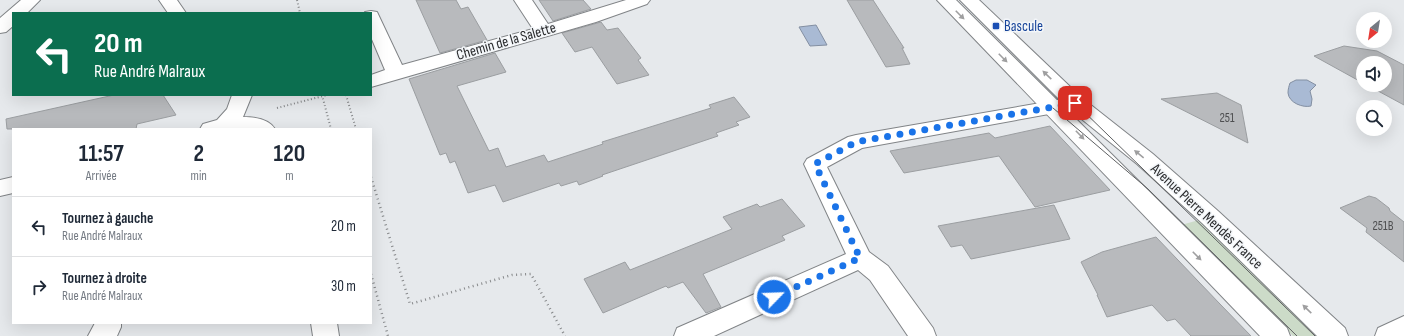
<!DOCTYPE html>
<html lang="fr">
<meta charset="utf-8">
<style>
:root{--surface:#fff;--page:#f2f2f3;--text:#1f2937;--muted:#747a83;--line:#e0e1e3}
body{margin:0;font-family:"Sofia Sans Condensed",sans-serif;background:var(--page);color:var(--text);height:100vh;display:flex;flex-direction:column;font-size:15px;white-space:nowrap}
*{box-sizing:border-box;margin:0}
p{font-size:13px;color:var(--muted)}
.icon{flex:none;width:22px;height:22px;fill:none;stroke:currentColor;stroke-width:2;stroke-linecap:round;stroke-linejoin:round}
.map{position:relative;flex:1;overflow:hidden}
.details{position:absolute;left:12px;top:128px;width:360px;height:196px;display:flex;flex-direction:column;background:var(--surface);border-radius:0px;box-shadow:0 4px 16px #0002}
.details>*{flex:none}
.guide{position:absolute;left:12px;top:12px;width:360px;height:84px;border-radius:0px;box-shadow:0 4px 16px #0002;background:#0b6e4f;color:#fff;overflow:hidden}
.needle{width:26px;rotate:210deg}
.fabs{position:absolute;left:1356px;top:12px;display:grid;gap:8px}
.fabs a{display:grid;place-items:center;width:36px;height:36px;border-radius:50%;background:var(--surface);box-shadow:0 4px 16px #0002;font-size:20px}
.pin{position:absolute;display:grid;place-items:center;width:34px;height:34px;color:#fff;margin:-17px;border-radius:8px;box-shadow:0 2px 6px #0006}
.me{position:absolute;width:44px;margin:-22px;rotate:66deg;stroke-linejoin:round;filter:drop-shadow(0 0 3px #0008)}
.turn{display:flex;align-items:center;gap:14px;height:84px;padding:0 16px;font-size:18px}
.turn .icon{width:52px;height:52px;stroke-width:2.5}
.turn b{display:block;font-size:28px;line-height:34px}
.eta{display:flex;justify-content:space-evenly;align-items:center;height:68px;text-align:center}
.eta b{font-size:24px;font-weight:700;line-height:28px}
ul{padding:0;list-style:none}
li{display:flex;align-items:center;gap:12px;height:60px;padding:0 16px;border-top:1px solid var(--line)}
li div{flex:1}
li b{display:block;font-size:15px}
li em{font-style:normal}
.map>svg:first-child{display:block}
.green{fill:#ccdbc8}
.water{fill:#a9bad4;stroke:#838fa2}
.building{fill:#b8babd;stroke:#9b9ea1}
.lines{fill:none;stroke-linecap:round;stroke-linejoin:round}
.minor-casing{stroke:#818487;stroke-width:2}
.major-casing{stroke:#818487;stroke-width:2}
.path-far1{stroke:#87898b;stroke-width:2;stroke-dasharray:1 2.5;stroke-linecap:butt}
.path{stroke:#87898b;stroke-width:2.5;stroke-dasharray:1 3.5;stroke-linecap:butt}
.minor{fill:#fff;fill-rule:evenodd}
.major{fill:#fff;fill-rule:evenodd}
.tram{stroke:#5e6062;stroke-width:1}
.oneway{fill:#9f9fa0}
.route{stroke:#1a73e8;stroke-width:7;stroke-dasharray:0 12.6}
.transit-dot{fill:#1a4fb4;stroke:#f3f6f9;stroke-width:1.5}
.labels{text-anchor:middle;stroke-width:3;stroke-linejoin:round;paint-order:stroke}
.number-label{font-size:13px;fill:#4d4e50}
.transit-label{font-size:15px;fill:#164399;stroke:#f3f6f9;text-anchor:start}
.street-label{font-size:15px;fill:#292a2c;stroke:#f3f6f9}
</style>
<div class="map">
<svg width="1404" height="336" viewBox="0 0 1404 336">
<rect width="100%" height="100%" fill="#e6e9ec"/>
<path class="green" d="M1199,220l121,116h-27l-112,-111z"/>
<path class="water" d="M816,25l11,20 -17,1 -11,-19z
M1296,80h11l9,5 -6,6 2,8 -1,7c-8,2 -22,-3 -23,-13 0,-4 1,-7 2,-10z"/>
<path class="building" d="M416,0h40l5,9 7,-2 19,33 -47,13z
M539,0h44l8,9 -38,12z
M847,0h26l31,48h-2l8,16 -24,3z
M601,22l6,8 11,-2 23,30 -3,2 11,15 -32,9 -25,-37 -17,5 -13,-19z
M1344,46l33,5 27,14v40l-37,-20h18v-22h-22v20l-49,-27z
M495,53l11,19 -49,14 32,65 9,-3 8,19 38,-12 4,7 55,-18 -1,-2 109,-34 -2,-3 25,-8 16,20 -14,5 3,3 -23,8 2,3 -116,39 1,1 -24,9 -2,-4 -16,5 -2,-3 -56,19 -8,-17 -27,8 -13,-32 -5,2 -4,-10 -6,2 -31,-76z
M1217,93l24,12 7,38 -87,-44z
M114,95h49l13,20 -39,9 -1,5h-129l-1,-10z
M1050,126l60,64 -75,17 -36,-51 -95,17 -14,-22 99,-18 6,5z
M1369,196l7,2 13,10 1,3 14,11v40l-38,-30 1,-4 -27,-20z
M782,199l23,27 -23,10 3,4 -82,34 18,33 -15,6 -23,-31 -15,6 -2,-2 -63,27 -19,-34 41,-17 5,8 102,-41 -9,-12 34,-13 3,3z
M1054,205l16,34 -99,20 -9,-14 -11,2 -13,-21z
M1156,237l64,67 31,32h-60l-16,-17 -8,2 -15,-16 -45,12 -10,-22h1l-17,-33 21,-10z"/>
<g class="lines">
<g class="minor-casing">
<path id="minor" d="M21,0h19l-13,13h-14v13l-7,6 -6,1v-15z
M159,0h18l9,13h-18z
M514,0h18l16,24 78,-24h24l-3,4 -51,18 -225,65v-12l14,-5 -14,-33v-24l-6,-1 6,-1 6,1 25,53 131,-36z
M232,95h20l-9,22c11,0 26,2 32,12h-75l3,-5 14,-4 10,-11z
M1075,97l7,1 3,5 -3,5 -220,40 -35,19 42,85 19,14 45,62 3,8h-28l-38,-56 -12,-10 -144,66h-40l3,-8 169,-74 -42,-90 3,-5 41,-22 8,-2z
M13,177v16l-13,3v-16z
M1404,316v20h-29l3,-8z
M95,323h26v4l-4,9h-29z
M311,323h26l2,13h-26z"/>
</g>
<g class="major-casing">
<path id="major" d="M937,0h19l331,328 3,8h-30z
M960,0h19l103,98 71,56 65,57 127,117 3,8h-31l-115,-113 -65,-59 -69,-56z"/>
</g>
<path class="path-far1" d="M297,0l3,13
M322,95l9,34
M346,95l10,34
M277,108l50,-13"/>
<path class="path" d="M371,177l39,127 102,-29 19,-1 34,62
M371,274l17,62"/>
<use href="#minor" class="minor"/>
<use href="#major" class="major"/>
<path class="tram" d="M1075,103l240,233
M1053,108l95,81 149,147"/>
</g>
<defs><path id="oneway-solid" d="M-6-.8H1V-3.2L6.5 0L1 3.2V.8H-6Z"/></defs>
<g class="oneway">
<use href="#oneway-solid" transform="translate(960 15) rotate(45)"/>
<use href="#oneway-solid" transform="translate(1003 58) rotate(45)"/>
<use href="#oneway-solid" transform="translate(1047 75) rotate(-136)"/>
<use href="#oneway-solid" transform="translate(1080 135) rotate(46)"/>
<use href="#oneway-solid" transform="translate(1139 154) rotate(-141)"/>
<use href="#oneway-solid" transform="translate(1197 256) rotate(45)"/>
<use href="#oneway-solid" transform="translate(1307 309) rotate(-136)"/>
</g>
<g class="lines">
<path class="route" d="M774,297l86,-39 -45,-94 41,-22 219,-39"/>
</g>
<rect class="transit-dot" x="992" y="22" width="8" height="8" rx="2"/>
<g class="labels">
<g class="number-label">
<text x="1227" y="122">251</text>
<text x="1383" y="230">251B</text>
</g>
<g class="transit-label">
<text x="1004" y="31">Bascule</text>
</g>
<g class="street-label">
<text transform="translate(506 41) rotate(-16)" y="5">Chemin de la Salette</text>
<text transform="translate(1207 216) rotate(43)" y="5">Avenue Pierre Mendès France</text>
</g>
</g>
</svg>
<div class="fabs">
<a><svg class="needle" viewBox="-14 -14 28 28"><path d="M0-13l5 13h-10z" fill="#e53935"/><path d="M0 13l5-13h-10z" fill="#747a83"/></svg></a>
<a><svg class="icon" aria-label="sound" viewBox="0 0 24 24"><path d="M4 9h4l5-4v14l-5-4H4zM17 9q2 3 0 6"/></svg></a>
<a><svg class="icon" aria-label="search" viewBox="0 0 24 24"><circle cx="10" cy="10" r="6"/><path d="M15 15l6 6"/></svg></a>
</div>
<div class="pin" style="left:1075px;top:103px;background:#d93025"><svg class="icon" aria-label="arrive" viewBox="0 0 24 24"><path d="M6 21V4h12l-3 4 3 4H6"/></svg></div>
<svg class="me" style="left:774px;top:297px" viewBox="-20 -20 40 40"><circle r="17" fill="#1a73e8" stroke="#fff" stroke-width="3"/><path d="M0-11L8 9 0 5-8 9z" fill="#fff"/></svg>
<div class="guide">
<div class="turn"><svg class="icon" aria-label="left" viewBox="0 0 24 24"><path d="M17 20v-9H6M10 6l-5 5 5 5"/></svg><div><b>20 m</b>Rue André Malraux</div></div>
</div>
<section class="details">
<div class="eta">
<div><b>11:57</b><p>Arrivée</p></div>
<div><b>2</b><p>min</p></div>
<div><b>120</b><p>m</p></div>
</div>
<ul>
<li><svg class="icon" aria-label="left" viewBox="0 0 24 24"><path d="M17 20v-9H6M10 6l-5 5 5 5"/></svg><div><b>Tournez à gauche</b><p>Rue André Malraux</p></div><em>20 m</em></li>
<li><svg class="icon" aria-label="right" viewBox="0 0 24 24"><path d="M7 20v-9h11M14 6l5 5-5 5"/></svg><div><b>Tournez à droite</b><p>Rue André Malraux</p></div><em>30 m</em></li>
</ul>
</section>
</div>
